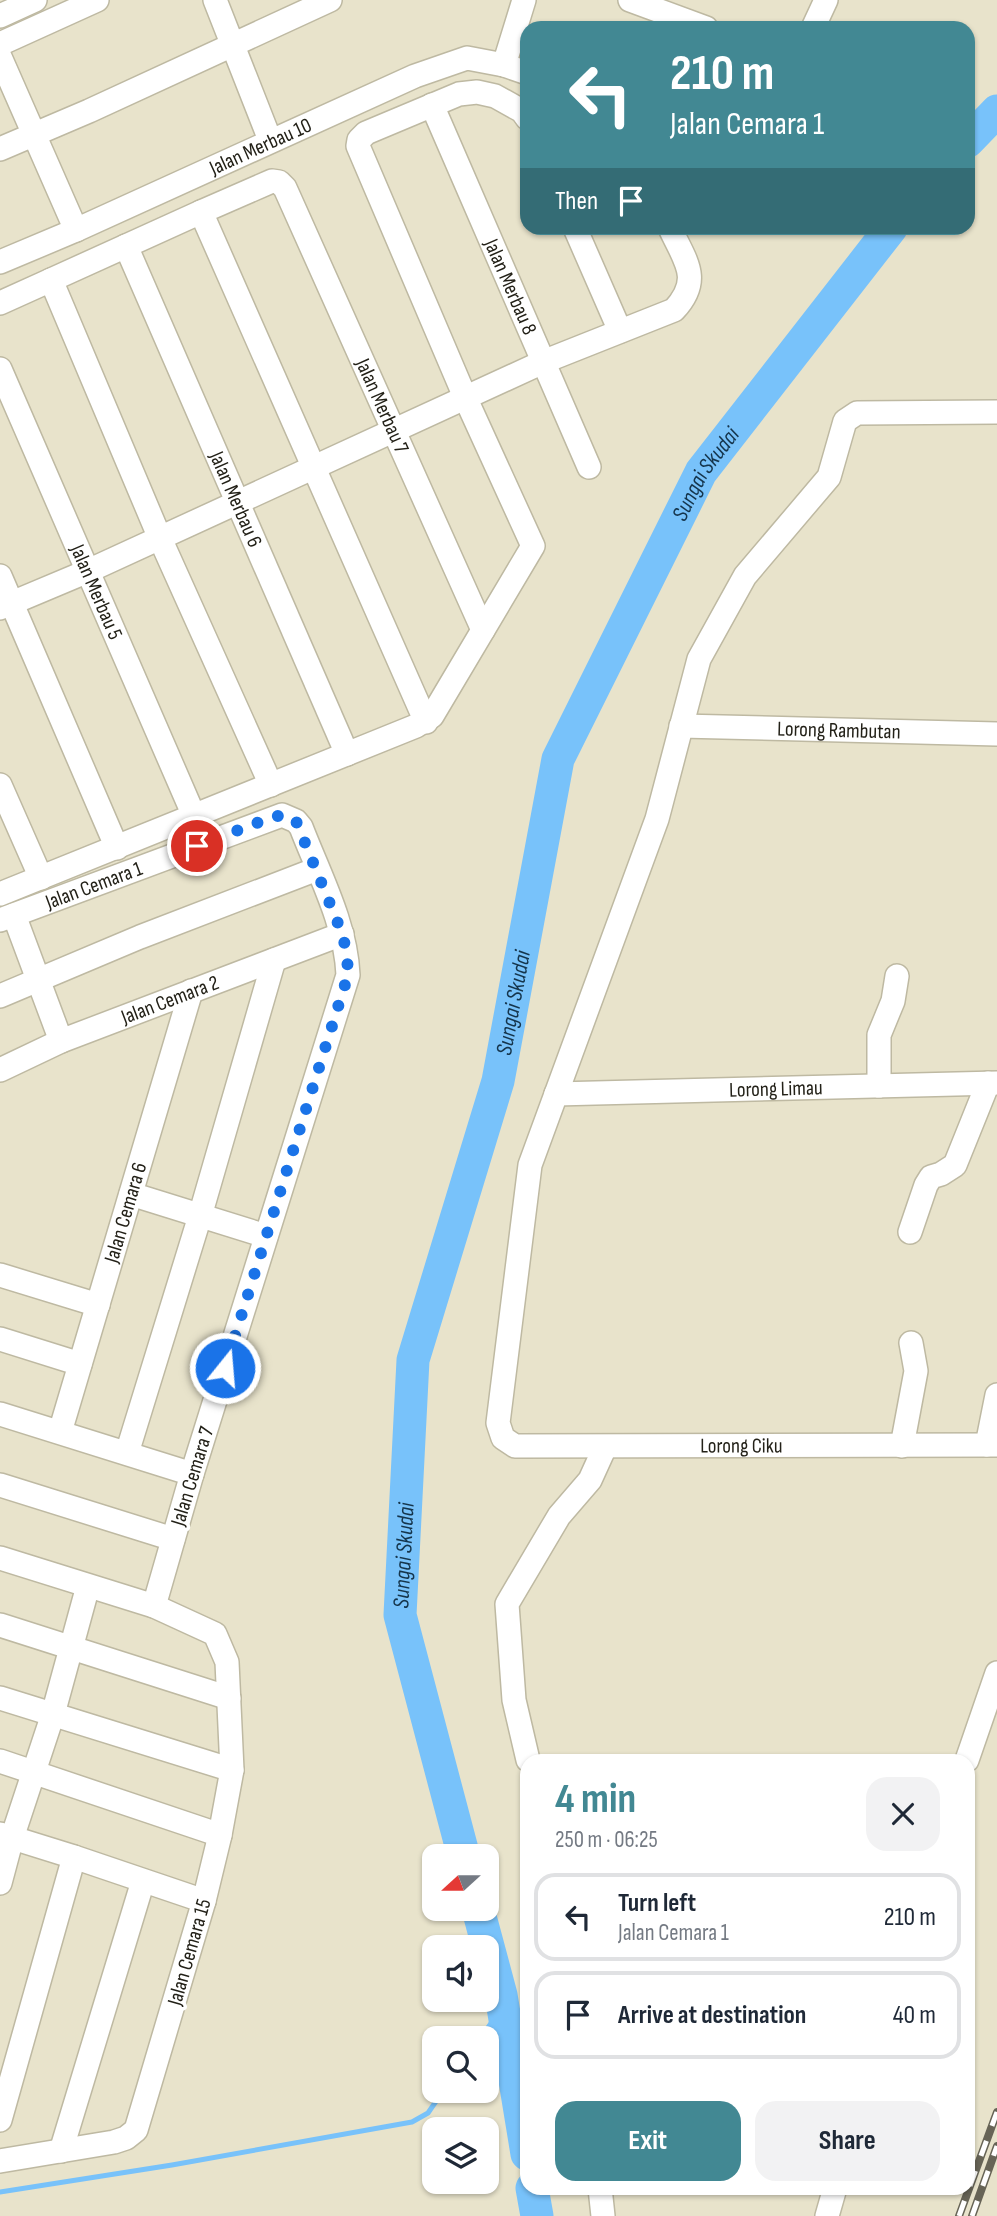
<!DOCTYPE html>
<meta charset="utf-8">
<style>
:root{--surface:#fff;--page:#f2f2f3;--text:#1f2937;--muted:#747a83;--line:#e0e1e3;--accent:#428893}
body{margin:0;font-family:"Sofia Sans Condensed",sans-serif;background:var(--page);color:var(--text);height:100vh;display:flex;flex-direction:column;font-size:26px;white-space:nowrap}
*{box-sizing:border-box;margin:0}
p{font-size:23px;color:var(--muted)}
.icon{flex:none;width:38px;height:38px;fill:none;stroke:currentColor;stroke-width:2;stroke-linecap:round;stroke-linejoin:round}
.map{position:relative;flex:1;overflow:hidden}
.sheet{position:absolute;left:520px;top:1754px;width:455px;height:441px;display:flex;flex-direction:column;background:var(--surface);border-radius:21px;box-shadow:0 2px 5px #0004}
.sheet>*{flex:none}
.banner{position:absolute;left:520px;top:21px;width:455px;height:214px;border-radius:21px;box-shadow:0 2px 5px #0004;background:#428893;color:#fff;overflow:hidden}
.needle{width:46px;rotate:249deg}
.buttons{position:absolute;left:422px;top:1844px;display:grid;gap:14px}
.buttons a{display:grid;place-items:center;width:77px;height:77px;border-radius:14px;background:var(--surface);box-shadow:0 2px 5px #0004;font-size:35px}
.pin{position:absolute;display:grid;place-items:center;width:60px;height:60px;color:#fff;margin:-30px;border:4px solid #fff;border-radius:50%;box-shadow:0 2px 7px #0007}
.me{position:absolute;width:77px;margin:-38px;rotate:17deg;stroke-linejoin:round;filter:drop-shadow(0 0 5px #0008)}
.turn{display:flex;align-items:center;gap:24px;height:147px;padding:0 35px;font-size:32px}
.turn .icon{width:91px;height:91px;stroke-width:2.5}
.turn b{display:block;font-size:49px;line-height:60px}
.then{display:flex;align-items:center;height:66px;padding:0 35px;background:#0003;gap:14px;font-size:26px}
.round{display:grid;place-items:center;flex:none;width:74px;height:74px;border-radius:21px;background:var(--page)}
.headline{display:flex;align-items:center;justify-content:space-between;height:119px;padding:0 35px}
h1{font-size:42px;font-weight:700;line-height:52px;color:var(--accent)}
.primary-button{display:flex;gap:14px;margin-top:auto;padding:14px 35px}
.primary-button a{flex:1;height:80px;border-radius:21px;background:var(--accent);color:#fff;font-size:28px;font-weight:700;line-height:80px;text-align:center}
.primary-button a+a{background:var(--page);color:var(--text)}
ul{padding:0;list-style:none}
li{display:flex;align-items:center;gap:21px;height:88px;margin:0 14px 10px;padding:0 21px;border:4px solid var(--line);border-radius:21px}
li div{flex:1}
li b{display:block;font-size:26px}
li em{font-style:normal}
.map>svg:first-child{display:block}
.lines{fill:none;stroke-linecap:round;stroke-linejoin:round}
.stream{stroke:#78c2fa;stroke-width:5}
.river{stroke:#78c2fa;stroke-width:33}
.minor-casing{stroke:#beb9a2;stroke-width:26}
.minor{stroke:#fff;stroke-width:23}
.rail-casing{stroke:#676456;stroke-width:8}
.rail{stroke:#fff;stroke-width:5;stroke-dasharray:16;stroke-linecap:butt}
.route{stroke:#1a73e8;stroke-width:12;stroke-dasharray:0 21.6}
.labels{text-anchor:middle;stroke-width:7;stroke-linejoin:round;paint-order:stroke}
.street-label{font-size:21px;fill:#232118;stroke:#fff}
.water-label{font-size:23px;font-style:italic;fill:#15354c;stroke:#fff}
</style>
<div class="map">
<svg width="997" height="2216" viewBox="0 0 997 2216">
<rect width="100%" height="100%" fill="#e8e3cb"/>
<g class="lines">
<path class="stream" d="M480,2039l23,-33
M0,2192l172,-27 240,-43 16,-9 15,-22"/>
<g class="river">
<path d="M968,141l29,-30"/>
<path id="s1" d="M464,1857l-64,-242 13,-255 85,-279 60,-322 143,-287 190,-244"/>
<path d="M478,1909l23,86 26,159"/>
<path d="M532,2188l5,28"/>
</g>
<g class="minor-casing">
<g id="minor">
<path d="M215,0l55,140"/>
<path d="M630,0l76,28"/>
<path d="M0,16l35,-16"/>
<path d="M813,28l13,-28"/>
<path d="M0,44l97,-44"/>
<path d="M0,57l76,173"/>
<path d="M504,65l20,-65"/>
<path id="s2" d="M432,105l157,362"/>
<path d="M0,149l89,-38 241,-111"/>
<path d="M201,212l-150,68 108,256 112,249"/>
<path d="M575,228l45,103"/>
<path id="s3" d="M126,246l221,508"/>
<path id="s4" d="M0,262l76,-32 339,-154 52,-18 37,7 23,8"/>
<path d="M0,303l51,-23"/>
<path id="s5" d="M0,369l194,447"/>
<path id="s6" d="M997,412l-140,1 -12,8 -16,56 -84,99 -46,83 -42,160 -127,346 -32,258 5,15 12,8 482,-1"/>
<path d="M0,576l117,272"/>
<path d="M0,608l88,-37 455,-209 131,-52c29,-31 11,-49 -4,-82"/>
<path id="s7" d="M426,722l-225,-510 71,-31 7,1 6,6 198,442"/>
<path id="s8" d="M681,726l316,8"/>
<path d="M0,785l41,93"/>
<path d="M0,894l416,-168 16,-10 101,-170 -68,-149 -107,-251 1,-6 7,-7 93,-39 18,-2 18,4 27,15 5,7"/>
<path d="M14,915l47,126"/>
<path id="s9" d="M0,920l282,-105 14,6 5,6c18,47 45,97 47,148l-156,499 -38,132"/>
<path d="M0,996l140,-59 177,-68"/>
<path id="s10" d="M0,1070l61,-29 281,-107"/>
<path d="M879,1086v-51l14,-34 4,-25"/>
<path id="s11" d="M556,1094l441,-11"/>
<path d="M131,1194l135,42"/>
<path d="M910,1232l16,-47 5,-8 10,-3 14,-9 33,-82"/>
<path d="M0,1275l98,30"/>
<path d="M0,1339l80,25"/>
<path d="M0,1414l192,60"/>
<path id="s12" d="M60,1432l131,-441"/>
<path d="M987,1445l10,-50"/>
<path d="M902,1446l14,-75 -5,-28"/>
<path d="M127,1453l73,-237 74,-256"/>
<path d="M0,1485l173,54"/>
<path d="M0,1558l154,48 61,28 12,28 5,108 -12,65 -16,66 -68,229 -10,8 -12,4 -114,19"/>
<path d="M0,1625l229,73"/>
<path d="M0,1698l232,72"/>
<path d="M528,1760l-14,-60 -7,-96 52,-88 31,-36 15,-33"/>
<path d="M967,1760l30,-87"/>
<path d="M0,1761l220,74"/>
<path d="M0,1834l74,23 130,44"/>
<path d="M0,1883l12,-45 41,-124 35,-128"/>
<path d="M0,2120l74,-263"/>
<path d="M61,2151l82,-270"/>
<path d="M600,2188l3,28"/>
<path d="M827,2216l8,-28"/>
</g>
</g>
<use href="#minor" class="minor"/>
<g class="rail-casing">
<path id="rail" d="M959,2216l38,-104
M972,2216l25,-70"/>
</g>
<use href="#rail" class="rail"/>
</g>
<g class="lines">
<path class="route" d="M197,846l78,-30h15l6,5 46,112 5,21 1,21 -123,393"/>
</g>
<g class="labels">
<g class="street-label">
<text dy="7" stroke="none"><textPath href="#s4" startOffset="285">Jalan Merbau 10</textPath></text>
<text dy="7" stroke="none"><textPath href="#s2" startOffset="198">Jalan Merbau 8</textPath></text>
<text dy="7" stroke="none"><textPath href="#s7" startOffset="889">Jalan Merbau 7</textPath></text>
<text dy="7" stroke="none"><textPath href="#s3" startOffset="276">Jalan Merbau 6</textPath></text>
<text dy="7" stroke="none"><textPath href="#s5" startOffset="243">Jalan Merbau 5</textPath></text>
<text dy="7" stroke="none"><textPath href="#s8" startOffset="158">Lorong Rambutan</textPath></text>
<text dy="7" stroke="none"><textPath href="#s9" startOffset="100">Jalan Cemara 1</textPath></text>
<text dy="7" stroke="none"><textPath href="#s10" startOffset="184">Jalan Cemara 2</textPath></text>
<text dy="7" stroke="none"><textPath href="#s11" startOffset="220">Lorong Limau</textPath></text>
<text dy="7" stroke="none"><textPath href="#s12" startOffset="229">Jalan Cemara 6</textPath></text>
<text dy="7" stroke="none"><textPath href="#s6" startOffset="1488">Lorong Ciku</textPath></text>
<text transform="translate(192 1476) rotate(-73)" y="7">Jalan Cemara 7</text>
<text transform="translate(189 1952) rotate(-74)" y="7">Jalan Cemara 15</text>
</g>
<g class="water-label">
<text dy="8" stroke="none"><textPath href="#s1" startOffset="1446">Sungai Skudai</textPath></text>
<text dy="8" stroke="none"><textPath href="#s1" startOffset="877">Sungai Skudai</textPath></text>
<text dy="8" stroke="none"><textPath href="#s1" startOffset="310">Sungai Skudai</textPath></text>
</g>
</g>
</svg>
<div class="buttons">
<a><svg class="needle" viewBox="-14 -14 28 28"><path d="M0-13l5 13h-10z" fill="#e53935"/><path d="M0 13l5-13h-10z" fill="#747a83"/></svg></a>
<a><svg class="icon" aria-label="sound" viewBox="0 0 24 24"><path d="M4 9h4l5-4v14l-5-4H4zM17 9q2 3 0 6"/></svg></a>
<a><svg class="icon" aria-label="search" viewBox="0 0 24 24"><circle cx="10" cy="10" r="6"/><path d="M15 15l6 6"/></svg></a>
<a><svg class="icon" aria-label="layers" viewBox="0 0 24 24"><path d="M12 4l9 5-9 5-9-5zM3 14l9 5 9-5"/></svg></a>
</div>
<div class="pin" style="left:197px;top:846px;background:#d93025"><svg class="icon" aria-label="arrive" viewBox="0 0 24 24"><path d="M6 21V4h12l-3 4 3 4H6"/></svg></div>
<svg class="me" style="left:225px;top:1368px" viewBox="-20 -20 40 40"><circle r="17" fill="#1a73e8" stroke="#fff" stroke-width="3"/><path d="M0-11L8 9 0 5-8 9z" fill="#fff"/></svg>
<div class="banner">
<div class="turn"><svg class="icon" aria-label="left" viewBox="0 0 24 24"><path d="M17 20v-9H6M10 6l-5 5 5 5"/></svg><div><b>210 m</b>Jalan Cemara 1</div></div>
<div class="then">Then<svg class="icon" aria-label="arrive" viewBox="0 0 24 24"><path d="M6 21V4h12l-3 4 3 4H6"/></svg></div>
</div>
<section class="sheet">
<div class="headline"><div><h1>4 min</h1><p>250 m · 06:25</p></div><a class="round"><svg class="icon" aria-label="close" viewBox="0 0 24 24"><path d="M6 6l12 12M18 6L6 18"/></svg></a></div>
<ul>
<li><svg class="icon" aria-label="left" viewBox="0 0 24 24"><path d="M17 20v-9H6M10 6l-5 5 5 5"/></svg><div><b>Turn left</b><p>Jalan Cemara 1</p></div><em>210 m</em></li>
<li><svg class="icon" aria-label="arrive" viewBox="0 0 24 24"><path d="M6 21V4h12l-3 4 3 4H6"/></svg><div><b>Arrive at destination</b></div><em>40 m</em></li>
</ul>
<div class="primary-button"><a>Exit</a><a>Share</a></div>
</section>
</div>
